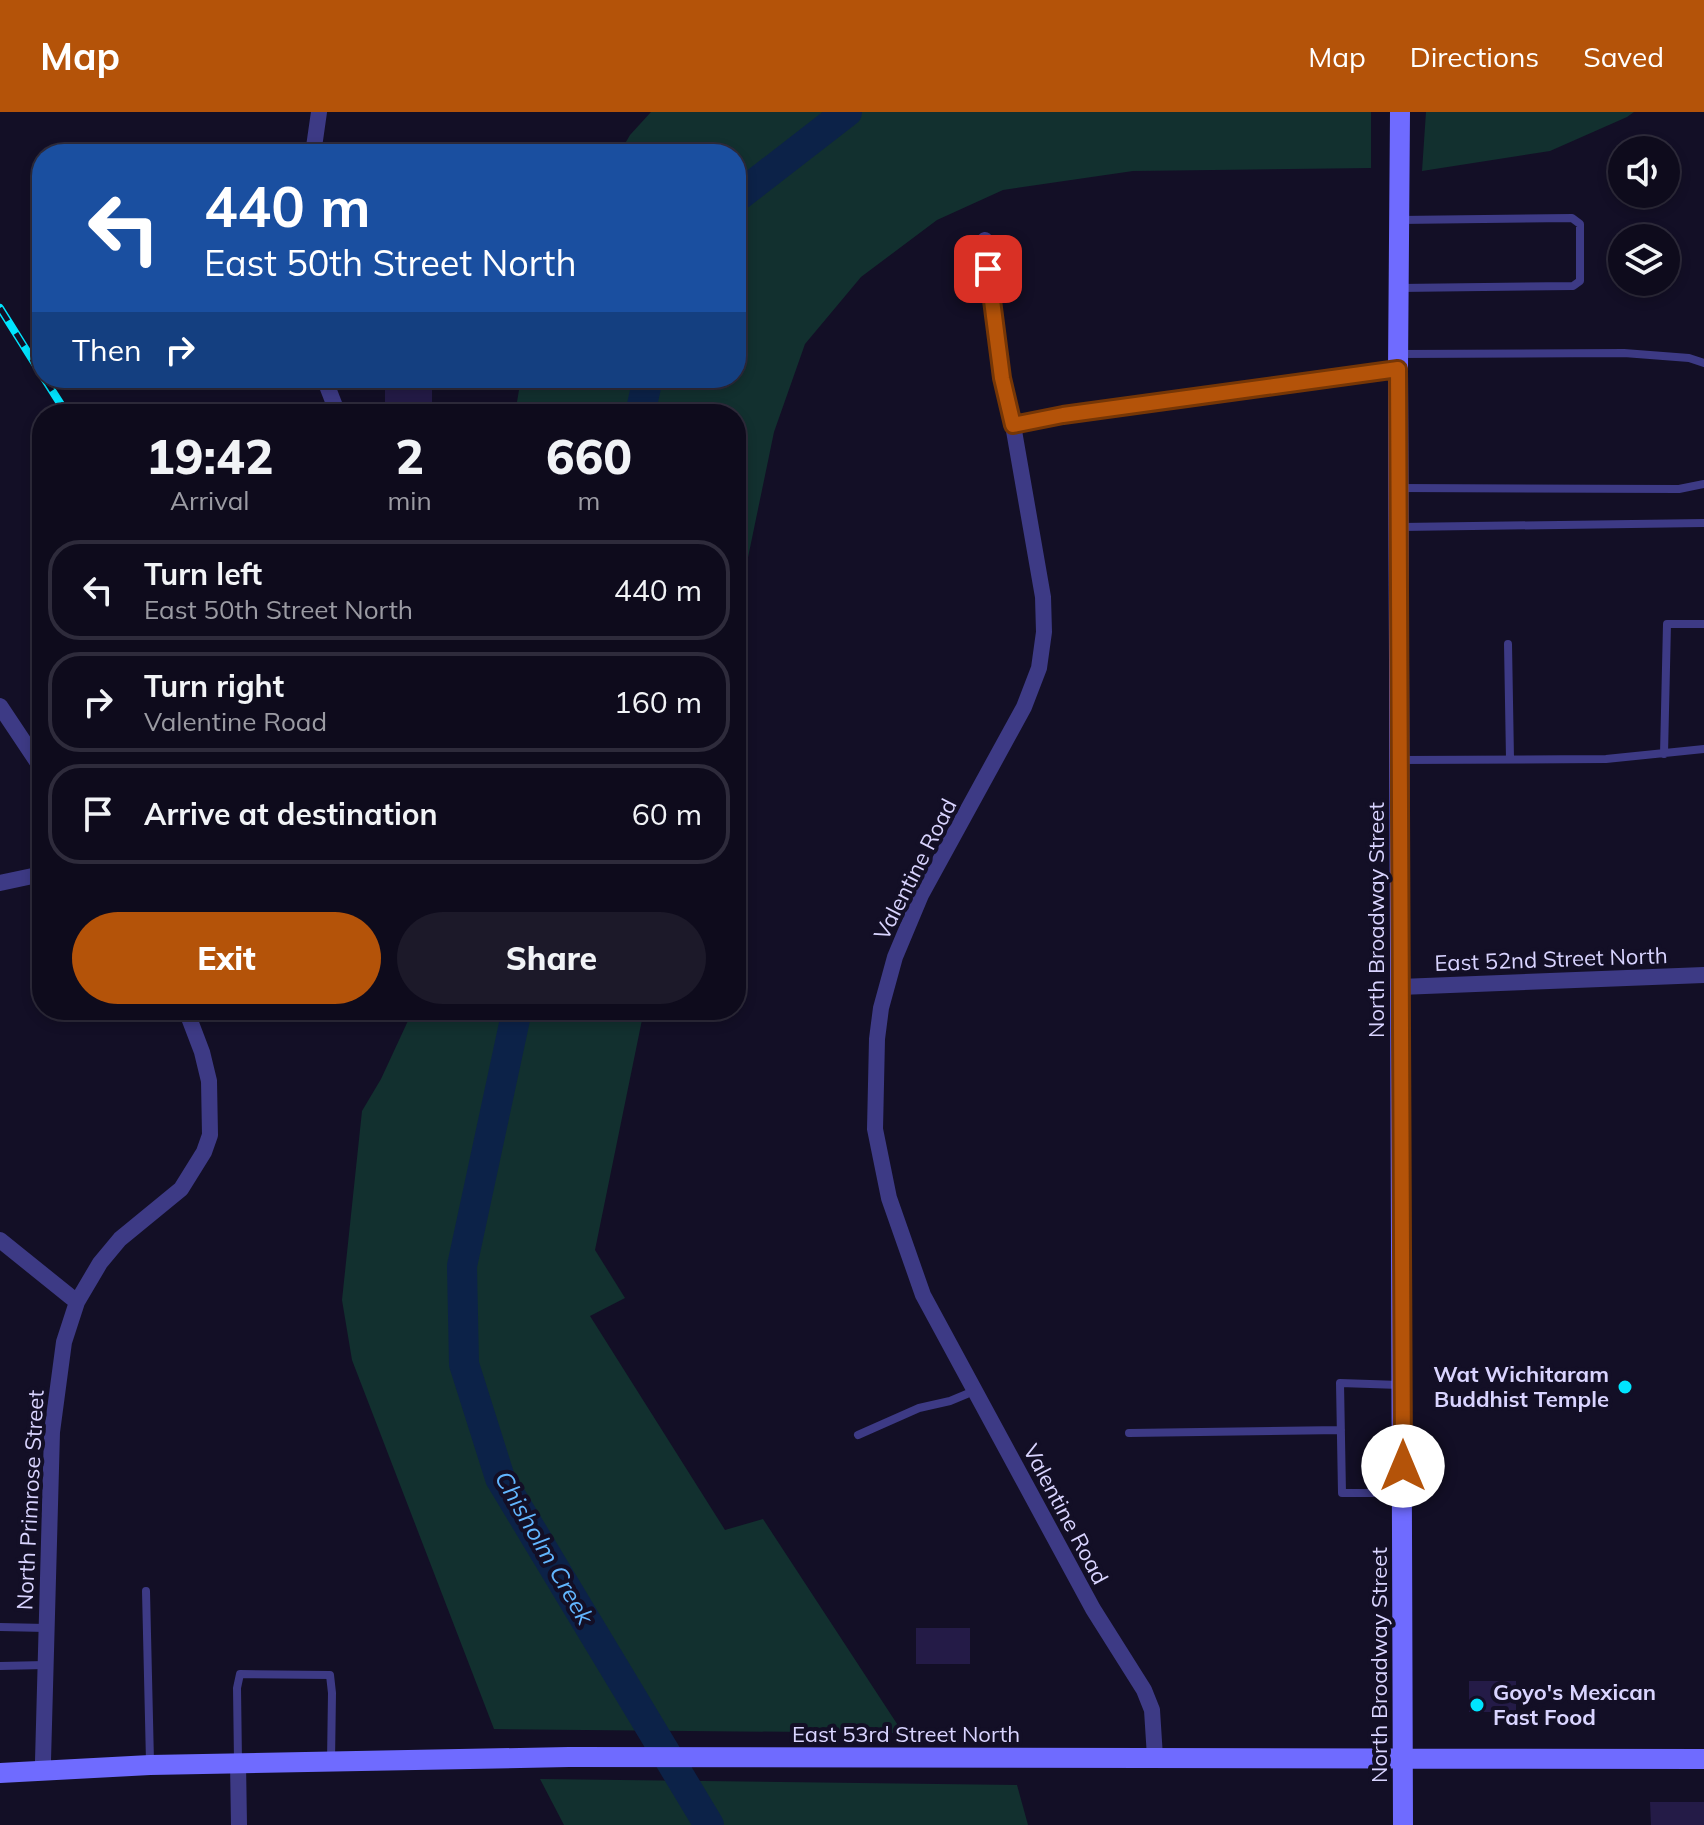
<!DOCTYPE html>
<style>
:root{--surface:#0e0b1c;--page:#1c1929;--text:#f1f3f6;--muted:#9b9ba3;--line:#2e2b3b;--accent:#b45309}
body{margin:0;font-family:Mulish,sans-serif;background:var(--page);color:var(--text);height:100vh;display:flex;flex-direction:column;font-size:30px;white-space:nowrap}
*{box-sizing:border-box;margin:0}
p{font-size:26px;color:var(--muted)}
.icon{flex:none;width:44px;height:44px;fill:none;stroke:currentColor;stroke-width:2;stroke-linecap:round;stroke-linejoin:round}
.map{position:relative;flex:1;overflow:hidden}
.details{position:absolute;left:32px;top:292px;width:714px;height:616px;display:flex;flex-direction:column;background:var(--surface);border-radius:32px;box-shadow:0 4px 12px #0003,0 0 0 2px var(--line)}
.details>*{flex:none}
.hud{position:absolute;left:32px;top:32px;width:714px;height:244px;border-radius:32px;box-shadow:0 4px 12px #0003,0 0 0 2px var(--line);background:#1a4fa0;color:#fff;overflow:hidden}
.controls{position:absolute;left:1608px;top:24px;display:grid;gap:16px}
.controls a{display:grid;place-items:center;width:72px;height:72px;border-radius:50%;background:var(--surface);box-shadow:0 4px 12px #0003,0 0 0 2px var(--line);font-size:40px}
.pin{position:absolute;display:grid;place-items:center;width:68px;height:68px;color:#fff;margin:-34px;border-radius:16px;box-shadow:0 4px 12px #0006}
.me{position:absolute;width:88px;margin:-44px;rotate:0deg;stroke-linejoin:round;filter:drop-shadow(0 0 6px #0008)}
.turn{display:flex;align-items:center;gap:28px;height:168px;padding:0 40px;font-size:36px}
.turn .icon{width:104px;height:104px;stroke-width:2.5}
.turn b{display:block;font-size:56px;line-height:68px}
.then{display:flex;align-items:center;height:76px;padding:0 40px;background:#0003;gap:16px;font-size:30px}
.eta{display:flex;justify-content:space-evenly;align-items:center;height:136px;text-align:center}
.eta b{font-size:48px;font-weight:800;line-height:56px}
.action{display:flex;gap:16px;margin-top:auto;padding:16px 40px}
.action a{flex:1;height:92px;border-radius:48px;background:var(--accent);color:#fff;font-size:32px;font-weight:800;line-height:92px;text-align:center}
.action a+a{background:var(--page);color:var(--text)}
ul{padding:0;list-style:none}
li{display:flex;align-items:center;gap:24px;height:100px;margin:0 16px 12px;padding:0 24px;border:4px solid var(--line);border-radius:32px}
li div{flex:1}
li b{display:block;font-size:30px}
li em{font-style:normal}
header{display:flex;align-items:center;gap:48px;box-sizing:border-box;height:112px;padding:0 40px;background:var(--accent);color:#fff}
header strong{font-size:38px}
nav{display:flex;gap:44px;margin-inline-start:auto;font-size:28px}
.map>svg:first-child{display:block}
.green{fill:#12302f}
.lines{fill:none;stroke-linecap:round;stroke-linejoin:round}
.river{stroke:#0c2248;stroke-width:30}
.building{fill:#241b47}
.service{stroke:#3d3a85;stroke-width:8}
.minor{stroke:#3d3a85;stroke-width:16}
.secondary{stroke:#6f6bff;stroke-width:20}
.rail-casing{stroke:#00e5ff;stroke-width:8}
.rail{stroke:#130f26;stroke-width:5;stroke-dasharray:15;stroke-linecap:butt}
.route-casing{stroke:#753606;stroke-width:20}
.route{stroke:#b45309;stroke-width:14}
.poi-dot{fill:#00e5ff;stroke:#130f26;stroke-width:3}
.labels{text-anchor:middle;stroke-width:8;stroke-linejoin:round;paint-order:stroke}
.street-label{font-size:22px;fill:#d9d4ff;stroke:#130f26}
.poi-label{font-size:22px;font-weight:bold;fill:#d9d4ff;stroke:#130f26;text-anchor:end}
.water-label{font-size:24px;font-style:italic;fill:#62b6ff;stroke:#130f26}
</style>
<header>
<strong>Map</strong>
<nav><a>Map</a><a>Directions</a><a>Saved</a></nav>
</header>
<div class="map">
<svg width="1704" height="1713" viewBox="0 0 1704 1713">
<rect width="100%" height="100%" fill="#130f26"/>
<path class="green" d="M651,0h720v56l-238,3 -130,19 -66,30 -76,57 -56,67 -31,88 -34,164 -4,37v-219h-221l6,-36h215v-224h-117l11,-19z
M1426,0h208l-7,5 -77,34 -128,20z
M413,898h231l-49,240 30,48 -35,18 135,214 38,-11 140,214 -409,-4 -142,-369 -10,-60 20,-189 19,-32z
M540,1667l477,6 11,40h-464z"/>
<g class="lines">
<path class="river" d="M736,86l111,-86
M640,302l8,-36
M517,898l-55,256 2,98 36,114 209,347"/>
</g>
<path class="building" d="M385,278h47v24h-36v-5h-11z
M916,1516h54v36h-54z
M1469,1569h47v31h-47z
M1650,1690h54v23h-53z"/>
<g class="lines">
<path class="service" d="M1399,176l174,-2 7,-5v-57l-8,-6 -173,2
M1398,242l226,-1 65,5 15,5
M1399,376l280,1 25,-5
M1401,415l303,-4
M1508,532l2,115
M1664,642l3,-130h37
M1401,648l205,-1 98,-10
M1400,1273l-60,-2 2,110h60
M1129,1321l212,-3
M858,1323l61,-27 31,-7 24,-10
M146,1479l4,171
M0,1515l46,1
M0,1554l45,-1
M238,1649l-1,-73 3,-14 90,1 2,18 -1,68"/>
<path class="minor" d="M313,42l6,-42
M985,128l17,138 11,47 30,172 1,35 -5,36 -15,39 -103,188 -26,62 -14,51 -4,31 -2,90 14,69 34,97 170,314 51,81 8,20 3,47
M324,266l14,36
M1013,313l50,-10 335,-46
M0,594l42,63
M0,771l42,-9
M1400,875l304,-12
M0,1128l77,62
M43,1649l9,-329 12,-90 13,-40 23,-39 20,-24 61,-50 23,-37 6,-17 -1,-54 -7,-29 -16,-42
M238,1651l1,62"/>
<path class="secondary" d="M1400,0l-2,257 5,1456
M0,1661l150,-8 419,-8 1135,2"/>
<g class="rail-casing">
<path id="rail" d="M0,196l42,67
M44,266l23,36"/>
</g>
<use href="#rail" class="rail"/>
</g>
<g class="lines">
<g class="route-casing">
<path id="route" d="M988,157l14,109 11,47 50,-10 335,-46 5,1097"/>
</g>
<use href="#route" class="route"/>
</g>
<g class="poi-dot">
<circle cx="1625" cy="1275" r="8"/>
<circle cx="1477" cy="1593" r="8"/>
</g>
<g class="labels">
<g class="street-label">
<text transform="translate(915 757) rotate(-63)" y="8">Valentine Road</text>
<text transform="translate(1376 808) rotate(-90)" y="8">North Broadway Street</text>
<text transform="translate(1551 847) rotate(-2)" y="8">East 52nd Street North</text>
<text transform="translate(30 1388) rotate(-87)" y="8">North Primrose Street</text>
<text transform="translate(1066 1402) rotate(62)" y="8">Valentine Road</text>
<text transform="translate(1379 1553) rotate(-90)" y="8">North Broadway Street</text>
<text x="906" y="1630">East 53rd Street North</text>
</g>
<g class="poi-label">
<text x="1609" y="1270">Wat Wichitaram<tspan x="1609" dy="25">Buddhist Temple</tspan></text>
<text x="1493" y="1588" text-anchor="start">Goyo's Mexican<tspan x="1493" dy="25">Fast Food</tspan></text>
</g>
<g class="water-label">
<text transform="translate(544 1436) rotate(60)" y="8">Chisholm Creek</text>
</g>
</g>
</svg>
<div class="controls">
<a><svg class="icon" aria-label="sound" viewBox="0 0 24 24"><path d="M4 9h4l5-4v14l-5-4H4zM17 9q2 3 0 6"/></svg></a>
<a><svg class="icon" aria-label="layers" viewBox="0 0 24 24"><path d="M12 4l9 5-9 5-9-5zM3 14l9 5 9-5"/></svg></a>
</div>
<div class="pin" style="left:988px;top:157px;background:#d93025"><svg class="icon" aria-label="arrive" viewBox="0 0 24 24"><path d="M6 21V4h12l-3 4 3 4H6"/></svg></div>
<svg class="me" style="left:1403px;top:1354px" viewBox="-20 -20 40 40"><circle r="19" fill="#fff"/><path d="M0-13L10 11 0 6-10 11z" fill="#b45309"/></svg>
<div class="hud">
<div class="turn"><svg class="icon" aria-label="left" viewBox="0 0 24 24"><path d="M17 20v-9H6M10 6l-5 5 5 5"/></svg><div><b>440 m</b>East 50th Street North</div></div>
<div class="then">Then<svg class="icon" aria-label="right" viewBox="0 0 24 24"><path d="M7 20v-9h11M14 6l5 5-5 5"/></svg></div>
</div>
<section class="details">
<div class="eta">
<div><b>19:42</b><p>Arrival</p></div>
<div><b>2</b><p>min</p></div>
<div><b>660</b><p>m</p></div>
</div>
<ul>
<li><svg class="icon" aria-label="left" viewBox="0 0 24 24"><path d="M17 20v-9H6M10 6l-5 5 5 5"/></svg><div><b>Turn left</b><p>East 50th Street North</p></div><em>440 m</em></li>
<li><svg class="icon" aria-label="right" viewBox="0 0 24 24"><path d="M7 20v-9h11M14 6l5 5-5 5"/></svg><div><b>Turn right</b><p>Valentine Road</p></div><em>160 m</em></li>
<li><svg class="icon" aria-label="arrive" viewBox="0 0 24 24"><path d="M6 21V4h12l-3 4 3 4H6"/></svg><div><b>Arrive at destination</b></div><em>60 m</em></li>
</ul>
<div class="action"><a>Exit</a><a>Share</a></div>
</section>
</div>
